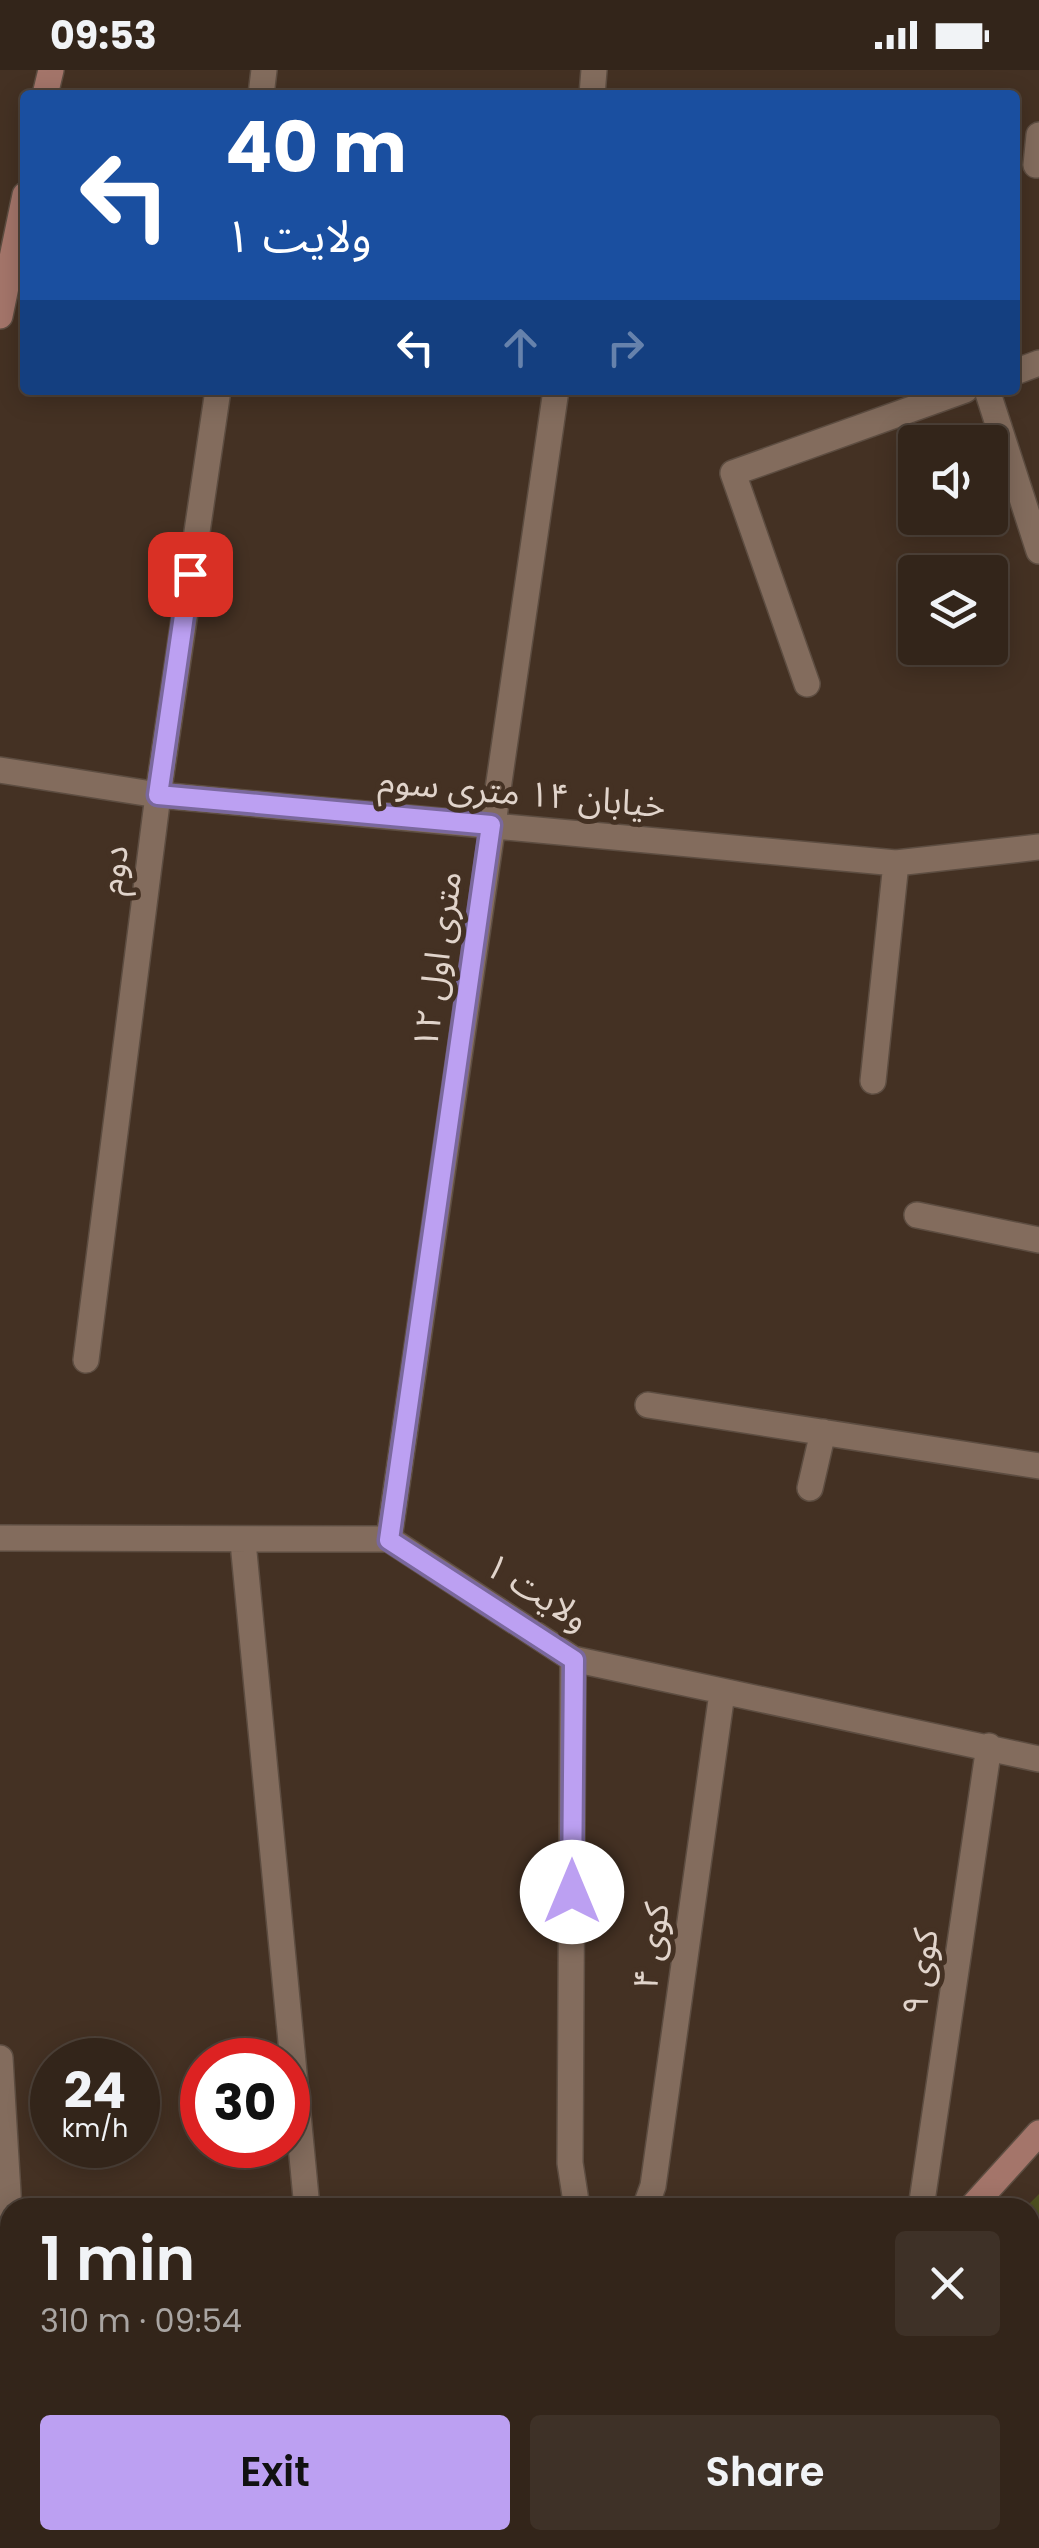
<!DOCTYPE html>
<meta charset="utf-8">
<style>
:root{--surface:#33251a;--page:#3e3127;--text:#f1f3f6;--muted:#a9a5a2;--line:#4e4239;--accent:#bca0f2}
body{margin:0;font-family:Poppins,"Noto Sans Arabic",sans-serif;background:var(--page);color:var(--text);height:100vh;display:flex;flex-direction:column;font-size:38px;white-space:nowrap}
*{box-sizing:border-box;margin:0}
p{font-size:32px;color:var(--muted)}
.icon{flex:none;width:55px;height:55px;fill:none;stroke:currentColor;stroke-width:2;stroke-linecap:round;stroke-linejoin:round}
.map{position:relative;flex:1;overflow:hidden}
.panel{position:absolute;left:0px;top:2128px;width:1040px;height:352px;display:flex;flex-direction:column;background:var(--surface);border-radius:30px 30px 0 0;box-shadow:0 5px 25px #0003,0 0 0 2px var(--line)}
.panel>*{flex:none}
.banner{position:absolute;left:20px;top:20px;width:1000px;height:305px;border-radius:10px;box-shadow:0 5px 25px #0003,0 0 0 2px var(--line);background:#1a4fa0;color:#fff;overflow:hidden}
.tools{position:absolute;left:898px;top:355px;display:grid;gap:20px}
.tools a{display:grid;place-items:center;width:110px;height:110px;border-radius:10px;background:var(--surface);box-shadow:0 5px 25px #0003,0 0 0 2px var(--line);font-size:50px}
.speed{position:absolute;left:30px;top:1968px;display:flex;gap:20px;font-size:50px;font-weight:700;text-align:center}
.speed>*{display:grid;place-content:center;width:130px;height:130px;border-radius:50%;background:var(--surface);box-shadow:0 5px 25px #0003,0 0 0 2px var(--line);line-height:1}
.speed small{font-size:25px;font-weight:400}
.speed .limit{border:15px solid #d22;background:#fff;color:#111}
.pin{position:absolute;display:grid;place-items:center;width:85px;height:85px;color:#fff;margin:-42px;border-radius:20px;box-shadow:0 5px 15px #0006}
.me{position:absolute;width:110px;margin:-55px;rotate:0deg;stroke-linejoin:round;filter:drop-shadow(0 0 8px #0008)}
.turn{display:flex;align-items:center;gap:35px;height:210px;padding:0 40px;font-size:45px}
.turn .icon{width:130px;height:130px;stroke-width:2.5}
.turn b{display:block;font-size:70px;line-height:85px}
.lanes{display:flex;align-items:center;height:95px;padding:0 40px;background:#0003;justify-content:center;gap:50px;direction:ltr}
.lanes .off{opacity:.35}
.round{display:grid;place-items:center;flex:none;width:105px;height:105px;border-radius:10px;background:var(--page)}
.headline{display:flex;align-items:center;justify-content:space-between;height:170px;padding:0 40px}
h1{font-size:60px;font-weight:600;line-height:75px}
.button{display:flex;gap:20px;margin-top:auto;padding:20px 40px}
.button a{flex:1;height:115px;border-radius:10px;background:var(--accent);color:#111;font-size:40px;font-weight:600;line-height:115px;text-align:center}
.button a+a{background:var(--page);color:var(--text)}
.status{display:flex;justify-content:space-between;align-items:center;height:70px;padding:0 50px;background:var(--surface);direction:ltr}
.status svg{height:28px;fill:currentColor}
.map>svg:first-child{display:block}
.green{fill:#4e501f}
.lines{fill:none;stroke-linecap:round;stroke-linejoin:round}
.minor-casing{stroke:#5d4d41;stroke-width:28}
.secondary-casing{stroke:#5d4d41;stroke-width:28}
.minor{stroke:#836c5d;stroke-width:25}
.secondary{stroke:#a4756a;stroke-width:25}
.route-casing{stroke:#7a689d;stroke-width:25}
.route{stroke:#bca0f2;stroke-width:18}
.labels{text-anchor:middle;stroke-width:10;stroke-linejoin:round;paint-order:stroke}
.street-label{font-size:35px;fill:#e1d4cb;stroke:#443123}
</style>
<div class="status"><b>09:53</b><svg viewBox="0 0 49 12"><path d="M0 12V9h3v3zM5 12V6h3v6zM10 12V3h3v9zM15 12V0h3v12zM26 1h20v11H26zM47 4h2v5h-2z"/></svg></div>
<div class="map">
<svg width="1039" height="2478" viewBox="0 0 1039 2478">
<rect width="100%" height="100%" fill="#443123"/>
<path class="green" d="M1039,2124v242l-9,10v-238l-4,-1z
M725,2470h220l-7,8h-220z"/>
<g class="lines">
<g class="minor-casing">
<path id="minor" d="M261,25l3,-25
M592,25l2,-25
M1036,95l3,-30
M1015,302l24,-9
M987,320l52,161
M807,614l-74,-211 232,-83
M0,700l158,25 738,68 143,-16
M873,1011l23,-218
M917,1145l122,25
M86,1290l72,-565 60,-405
M648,1335l391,61
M810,1418l13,-56
M0,1468l389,1 184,120 466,100
M389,1469l167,-1149
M243,1472l64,666
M573,1589l-3,504 7,45
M0,1988l10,169
M645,2138l8,-22 69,-493
M921,2138l68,-462
M154,2470l8,8
M346,2478l9,-8"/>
</g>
<g class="secondary-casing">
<path id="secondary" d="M45,25l6,-25
M0,246l25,-121
M971,2138l68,-75
M1030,2408l9,-10
M667,2478l7,-8
M967,2478l7,-8"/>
</g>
<use href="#minor" class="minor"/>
<use href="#secondary" class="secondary"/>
</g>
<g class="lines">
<g class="route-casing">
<path id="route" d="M190,504l-32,221 333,30 -102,715 185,120 -2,232"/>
</g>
<use href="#route" class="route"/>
</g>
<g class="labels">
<g class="street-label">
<text transform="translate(522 723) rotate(5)" y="12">خیابان ۱۴ متری سوم</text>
<text transform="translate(113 800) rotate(-83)" y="12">دوم</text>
<text transform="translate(437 890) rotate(-82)" y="12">۱۲ متری اول</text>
<text transform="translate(537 1522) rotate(32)" y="12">ولایت ۱</text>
<text transform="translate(651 1876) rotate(-82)" y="12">کوی ۴</text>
<text transform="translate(920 1902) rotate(-82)" y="12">کوی ۹</text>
</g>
</g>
</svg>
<div class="tools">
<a><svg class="icon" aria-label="sound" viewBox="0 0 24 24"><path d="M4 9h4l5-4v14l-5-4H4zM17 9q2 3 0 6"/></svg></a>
<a><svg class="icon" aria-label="layers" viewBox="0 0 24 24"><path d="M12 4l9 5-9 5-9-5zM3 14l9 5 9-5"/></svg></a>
</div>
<div class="speed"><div>24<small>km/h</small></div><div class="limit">30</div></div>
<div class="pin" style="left:190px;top:504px;background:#d93025"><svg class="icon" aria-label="arrive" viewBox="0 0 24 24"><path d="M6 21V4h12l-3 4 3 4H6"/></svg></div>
<svg class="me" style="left:572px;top:1822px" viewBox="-20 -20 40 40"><circle r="19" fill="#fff"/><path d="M0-13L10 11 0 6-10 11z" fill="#bca0f2"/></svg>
<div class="banner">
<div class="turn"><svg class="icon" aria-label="left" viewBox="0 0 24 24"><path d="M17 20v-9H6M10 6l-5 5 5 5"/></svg><div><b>40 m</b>ولایت ۱</div></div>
<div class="lanes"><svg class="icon" aria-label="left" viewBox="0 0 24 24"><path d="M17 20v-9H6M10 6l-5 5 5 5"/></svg><svg class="icon off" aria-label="ahead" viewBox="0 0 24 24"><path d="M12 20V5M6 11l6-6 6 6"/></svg><svg class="icon off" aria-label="right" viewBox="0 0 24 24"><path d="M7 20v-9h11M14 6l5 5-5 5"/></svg></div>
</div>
<section class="panel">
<div class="headline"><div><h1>1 min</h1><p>310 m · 09:54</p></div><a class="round"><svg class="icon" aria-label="close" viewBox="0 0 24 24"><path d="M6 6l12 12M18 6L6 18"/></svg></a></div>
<div class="button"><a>Exit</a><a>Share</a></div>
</section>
</div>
